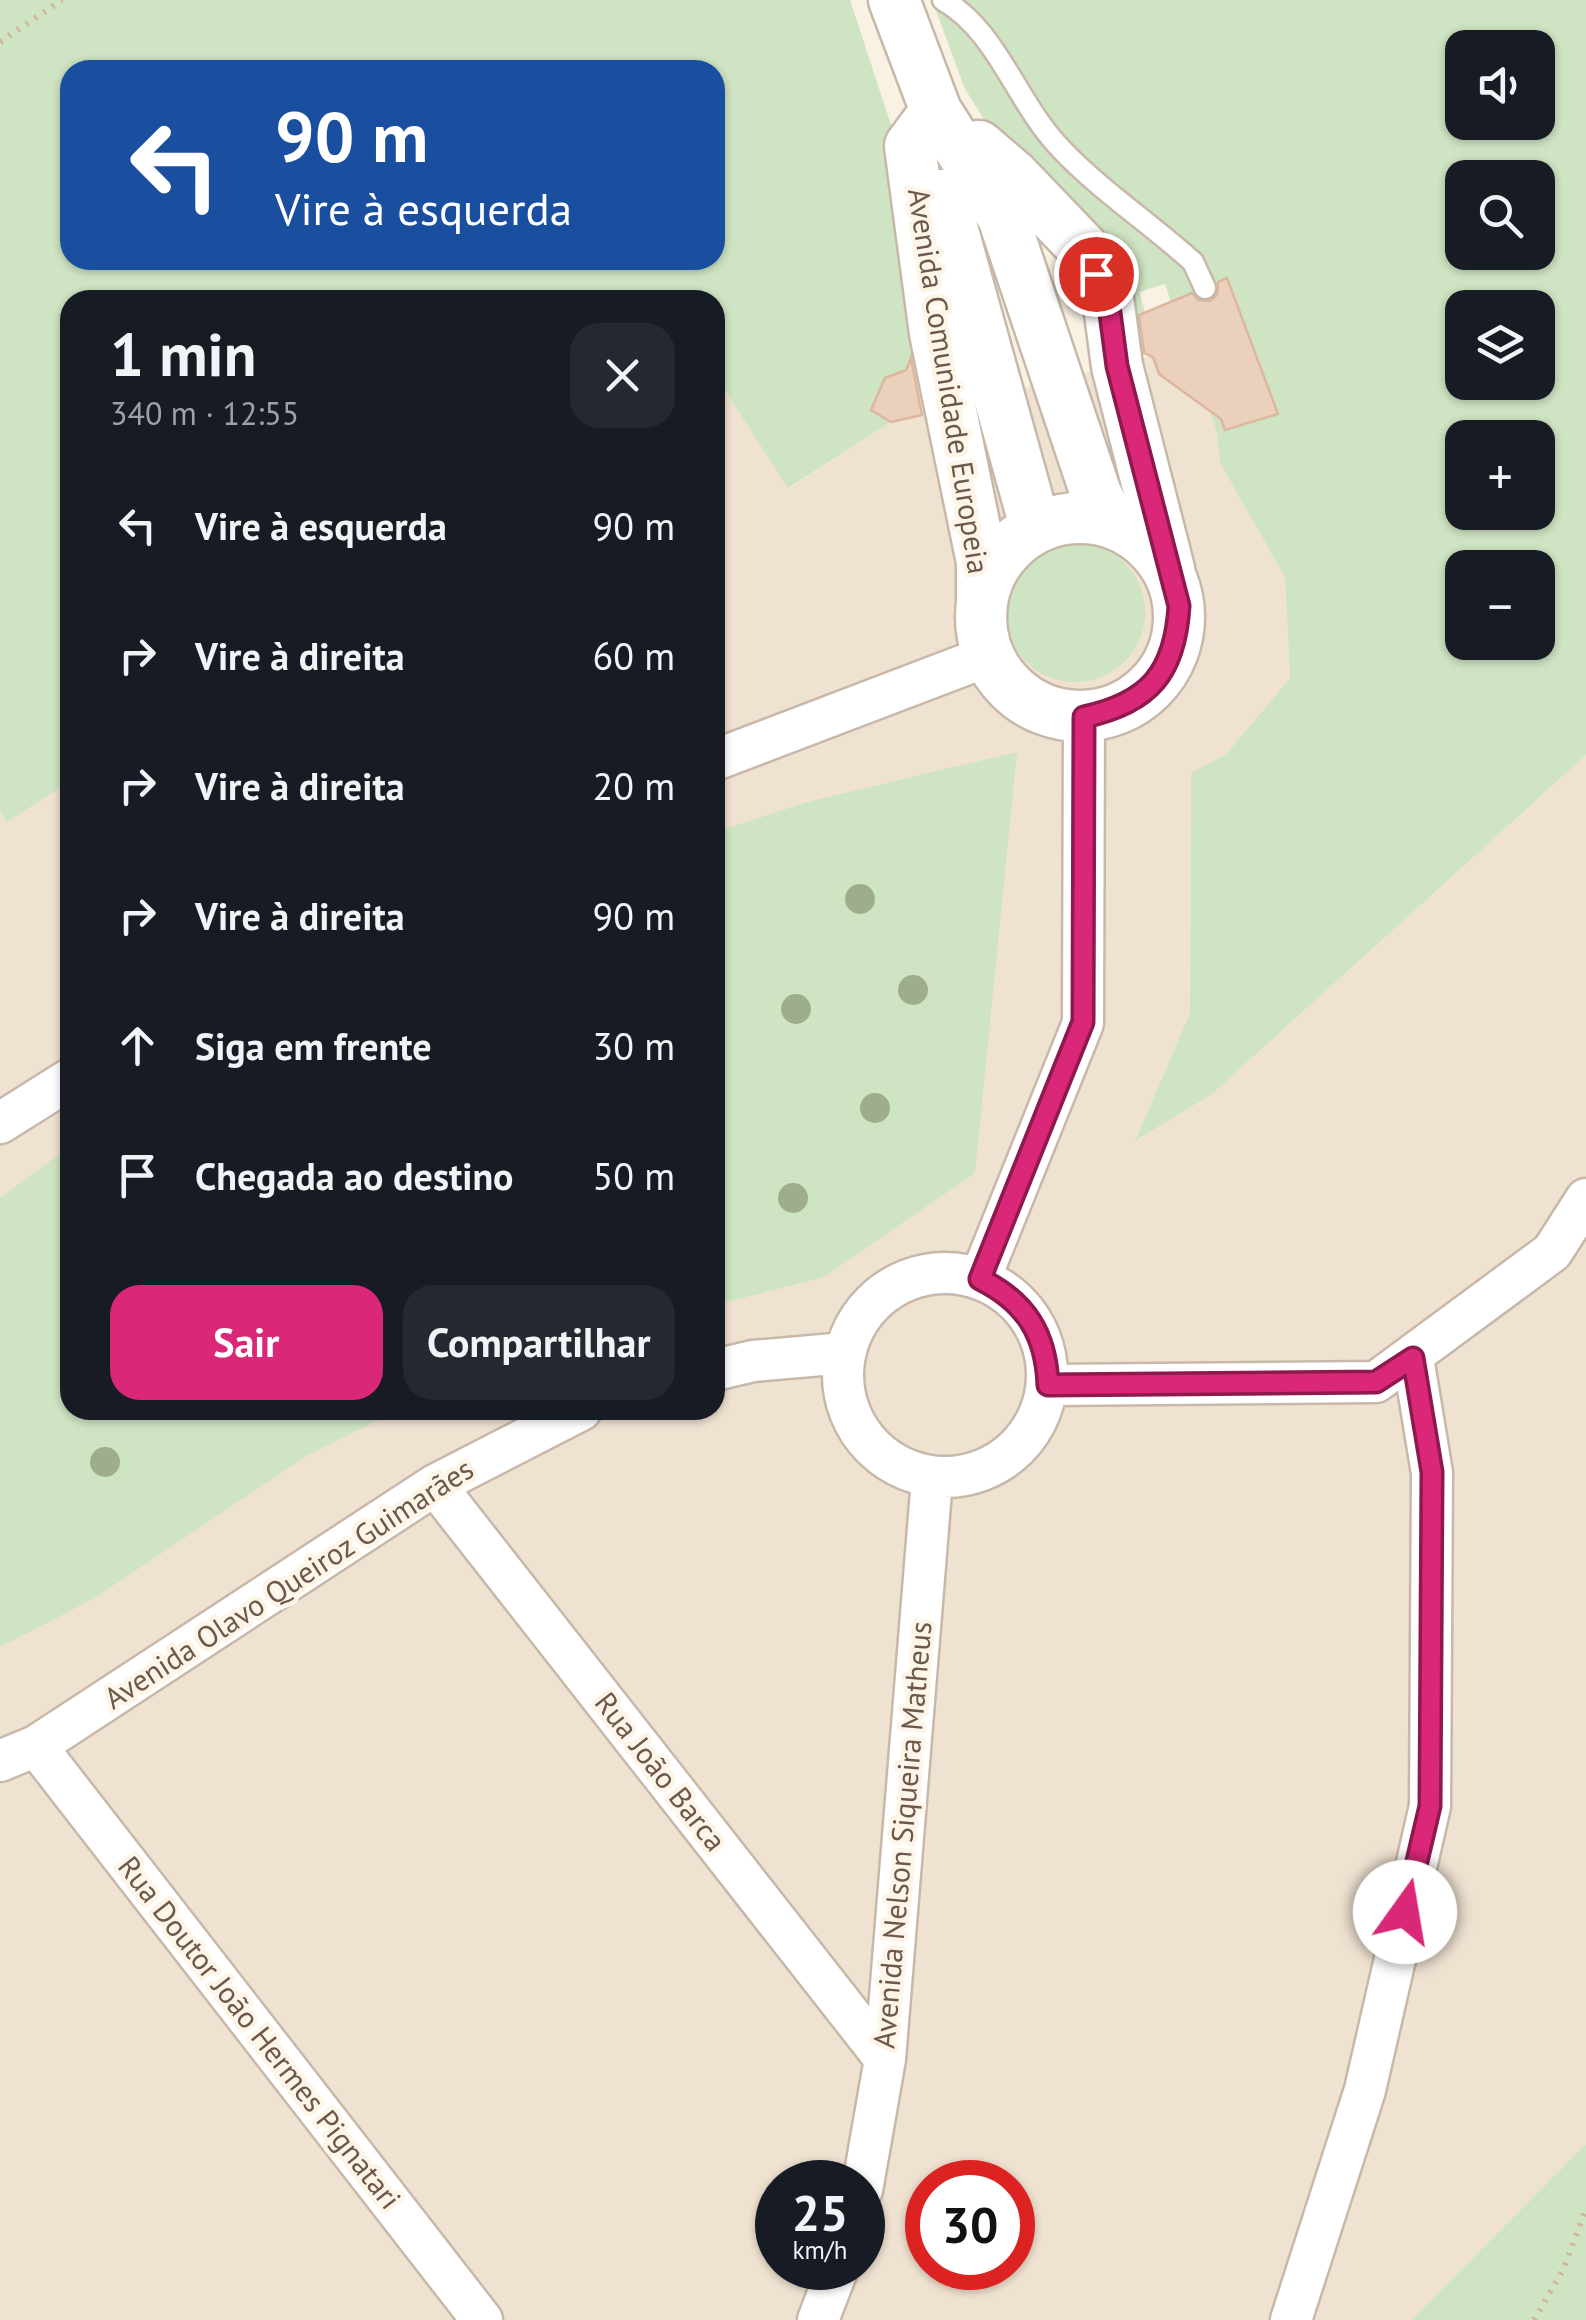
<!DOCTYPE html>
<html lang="pt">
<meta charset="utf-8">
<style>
:root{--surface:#171b24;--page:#242831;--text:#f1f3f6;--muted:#9ea1a6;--accent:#db2777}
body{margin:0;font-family:"PT Sans",sans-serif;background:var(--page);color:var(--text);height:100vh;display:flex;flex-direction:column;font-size:38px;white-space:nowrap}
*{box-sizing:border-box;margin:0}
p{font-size:32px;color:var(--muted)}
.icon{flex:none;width:55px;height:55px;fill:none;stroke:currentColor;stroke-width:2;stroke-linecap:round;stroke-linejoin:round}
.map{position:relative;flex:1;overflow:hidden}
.panel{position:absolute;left:60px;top:290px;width:665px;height:1130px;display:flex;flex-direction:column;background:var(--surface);border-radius:30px;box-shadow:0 2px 8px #0004}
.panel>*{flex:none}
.guide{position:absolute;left:60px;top:60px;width:665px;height:210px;border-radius:30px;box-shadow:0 2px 8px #0004;background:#1a4fa0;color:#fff;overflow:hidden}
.fabs{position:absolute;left:1445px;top:30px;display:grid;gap:20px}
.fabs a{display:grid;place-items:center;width:110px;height:110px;border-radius:20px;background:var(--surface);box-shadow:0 2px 8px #0004;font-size:50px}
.speed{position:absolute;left:755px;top:2160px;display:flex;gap:20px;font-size:50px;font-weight:700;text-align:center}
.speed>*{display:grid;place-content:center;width:130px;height:130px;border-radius:50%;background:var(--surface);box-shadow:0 2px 8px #0004;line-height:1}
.speed small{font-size:25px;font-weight:400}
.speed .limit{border:15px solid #d22;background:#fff;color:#111}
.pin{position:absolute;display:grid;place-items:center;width:85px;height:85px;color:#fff;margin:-42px;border:5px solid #fff;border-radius:50%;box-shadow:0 2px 10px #0007}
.me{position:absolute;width:110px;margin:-55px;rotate:13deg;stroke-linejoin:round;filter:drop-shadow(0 0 8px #0008)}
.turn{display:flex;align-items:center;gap:35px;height:210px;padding:0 50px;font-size:45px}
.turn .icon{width:130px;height:130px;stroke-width:2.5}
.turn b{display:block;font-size:70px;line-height:85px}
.round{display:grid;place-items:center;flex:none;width:105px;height:105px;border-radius:30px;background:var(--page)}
.summary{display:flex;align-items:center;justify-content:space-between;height:170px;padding:0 50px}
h1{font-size:60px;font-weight:800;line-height:75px}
.primary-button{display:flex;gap:20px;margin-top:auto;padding:20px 50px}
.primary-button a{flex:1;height:115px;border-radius:30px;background:var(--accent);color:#fff;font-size:40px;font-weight:800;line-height:115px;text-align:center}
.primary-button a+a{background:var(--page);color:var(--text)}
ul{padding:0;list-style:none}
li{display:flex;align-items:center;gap:30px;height:130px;padding:0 50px}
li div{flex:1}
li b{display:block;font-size:38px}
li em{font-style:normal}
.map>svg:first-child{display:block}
.residential{fill:#f0e2d1;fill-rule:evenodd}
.green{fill:#cfe4c2;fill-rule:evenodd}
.building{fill:#ebd0bc;stroke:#dcb79f;stroke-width:2.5}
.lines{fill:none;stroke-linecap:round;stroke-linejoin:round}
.service-casing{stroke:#c8b8aa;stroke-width:25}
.minor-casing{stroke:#c8b8aa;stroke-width:45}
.tertiary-casing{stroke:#c8b8aa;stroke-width:55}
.path{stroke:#cfb4a0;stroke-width:6;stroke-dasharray:2.5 8;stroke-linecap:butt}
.service{stroke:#fff;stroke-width:20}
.minor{stroke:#fff;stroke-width:40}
.tertiary{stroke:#fff;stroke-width:50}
.tree{fill:#9eae8d}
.route-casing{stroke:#8e194d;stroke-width:25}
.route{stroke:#db2777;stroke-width:18}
.labels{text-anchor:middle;stroke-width:9;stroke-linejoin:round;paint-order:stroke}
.street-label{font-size:30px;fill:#6d584b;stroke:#fdf5e7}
</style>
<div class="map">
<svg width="1586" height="2320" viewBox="0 0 1586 2320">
<rect width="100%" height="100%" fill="#f9f1e2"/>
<path class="residential" d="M1191,346l26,88 3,29 65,114 5,101 -64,76 -35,20 -1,239 -54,126 76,-45 374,-339v1389l-175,176h-1411v-1509l7,11 63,-40v628h645v-1035l74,113 102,-66zM778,2182h84v86h-84zM928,2182h84v86h-84z"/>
<path class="green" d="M0,0h850l46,140 22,201 -12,29 -21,8 -13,32 19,12 -103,66 -73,-113v-75h-645v482l-63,40 -7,-11zM70,70h645v190h-645z
M932,0h654v755l-374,339 -77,47 55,-128 1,-240 35,-19 64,-76 -5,-101 -65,-114 -3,-29 -26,-87h-5l-21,-63 -26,8 6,21 -14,4 -101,-145 -46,-53 -19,-30zM1462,48h76v74h-76zM1462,178h76v74h-76zM1227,278l51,135 -53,17 -42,-133zM1462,308h76v74h-76zM1462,438h76v74h-76zM1462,568h76v74h-76z
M1005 612a70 70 0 1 1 140 0a70 70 0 1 1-140 0Z
M1017,752l-42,421 -151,104 -109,28v-473l96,-31z
M70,1146v264h328l-90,45 -215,144 -93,48v-449z
M1586,2144v176h-175z"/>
<path class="building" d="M1227,278l51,136 -53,16 -4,-11 -62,-45 -6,-17 -9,-4 -5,-38 53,-22 6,7 12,1 7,-6 1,-13z
M911,358l11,57 -31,7 -20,-12 14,-32 21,-8z"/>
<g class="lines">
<g class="service-casing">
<path id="service" d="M943,0c55,31 73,103 119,150 39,41 89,74 131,112l12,26"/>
</g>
<g class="minor-casing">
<path id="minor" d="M715,760l273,-104
M0,1123l70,-44
M843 1375a102 102 0 1 1 204 0a102 102 0 1 1-204 0Z
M980,1279l103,-256 1,-306
M715,1370l38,-9 92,-8
M1048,1385l328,-3 176,-130 34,-53
M435,1485l450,574
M36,1746l446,574
M0,1761l36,-15 399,-261 146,-75
M862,2190l23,-131 47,-580
M818,2320l20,-52
M1291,2320l74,-230 65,-284 2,-333 -19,-115"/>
</g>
<g class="tertiary-casing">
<path id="tertiary" d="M894,0l42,111 67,106 93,277 14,28
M936,111l-26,35 25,187 47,229v37
M979,146l35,30 70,73 24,49 9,68 52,203
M943,195l92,331
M981 617a99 99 0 1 1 198 0a99 99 0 1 1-198 0Z"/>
</g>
<path class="path" d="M0,42l62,-42
M1534,2320l29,-50 23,-61"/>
<use href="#service" class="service"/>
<use href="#minor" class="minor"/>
<use href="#tertiary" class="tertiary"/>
</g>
<g class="tree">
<circle cx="860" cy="899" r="15"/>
<circle cx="913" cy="990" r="15"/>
<circle cx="796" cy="1009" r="15"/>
<circle cx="875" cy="1108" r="15"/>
<circle cx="793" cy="1198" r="15"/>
<circle cx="105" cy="1462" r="15"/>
</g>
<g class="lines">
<g class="route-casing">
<path id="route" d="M1096,274l12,24 9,68 62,240c-4,67 -30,97 -95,111l-1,305 -103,257c46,23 66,55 68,106l328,-3 37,-24 19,114 -2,334 -25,106"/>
</g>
<use href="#route" class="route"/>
</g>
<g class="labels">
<g class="street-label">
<text transform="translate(948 381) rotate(81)" y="10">Avenida Comunidade Europeia</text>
<text transform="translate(289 1584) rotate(-33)" y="10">Avenida Olavo Queiroz Guimarães</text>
<text transform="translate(660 1772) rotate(52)" y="10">Rua João Barca</text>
<text transform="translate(903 1835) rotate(-85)" y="10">Avenida Nelson Siqueira Matheus</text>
<text transform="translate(259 2033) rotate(52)" y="10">Rua Doutor João Hermes Pignatari</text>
</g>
</g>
</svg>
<div class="fabs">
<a><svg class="icon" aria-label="sound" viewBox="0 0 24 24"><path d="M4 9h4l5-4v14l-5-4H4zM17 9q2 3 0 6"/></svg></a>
<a><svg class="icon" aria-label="search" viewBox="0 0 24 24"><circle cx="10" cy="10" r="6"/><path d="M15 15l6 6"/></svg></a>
<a><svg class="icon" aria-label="layers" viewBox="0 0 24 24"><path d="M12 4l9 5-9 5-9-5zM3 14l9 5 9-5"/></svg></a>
<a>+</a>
<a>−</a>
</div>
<div class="speed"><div>25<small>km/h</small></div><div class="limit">30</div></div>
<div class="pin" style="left:1096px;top:274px;background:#d93025"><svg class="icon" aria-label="arrive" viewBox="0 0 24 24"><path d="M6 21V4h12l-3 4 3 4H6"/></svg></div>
<svg class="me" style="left:1405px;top:1912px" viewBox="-20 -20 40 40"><circle r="19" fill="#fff"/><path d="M0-13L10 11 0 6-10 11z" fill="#db2777"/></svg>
<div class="guide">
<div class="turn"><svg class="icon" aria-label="left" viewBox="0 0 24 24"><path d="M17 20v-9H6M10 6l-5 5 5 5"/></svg><div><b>90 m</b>Vire à esquerda</div></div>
</div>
<section class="panel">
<div class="summary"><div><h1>1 min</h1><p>340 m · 12:55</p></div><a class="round"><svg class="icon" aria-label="close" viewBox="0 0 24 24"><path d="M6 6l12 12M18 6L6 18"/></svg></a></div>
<ul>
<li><svg class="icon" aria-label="left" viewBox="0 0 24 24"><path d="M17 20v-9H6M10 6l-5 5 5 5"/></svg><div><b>Vire à esquerda</b></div><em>90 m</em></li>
<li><svg class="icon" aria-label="right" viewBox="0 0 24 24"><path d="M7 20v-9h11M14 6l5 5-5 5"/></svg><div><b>Vire à direita</b></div><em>60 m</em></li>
<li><svg class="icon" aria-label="right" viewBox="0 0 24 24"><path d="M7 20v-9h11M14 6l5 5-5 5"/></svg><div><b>Vire à direita</b></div><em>20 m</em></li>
<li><svg class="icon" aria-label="right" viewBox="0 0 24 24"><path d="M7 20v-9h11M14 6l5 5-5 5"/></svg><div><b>Vire à direita</b></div><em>90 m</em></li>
<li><svg class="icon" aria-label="ahead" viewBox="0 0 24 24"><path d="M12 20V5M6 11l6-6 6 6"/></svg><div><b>Siga em frente</b></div><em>30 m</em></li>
<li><svg class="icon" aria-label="arrive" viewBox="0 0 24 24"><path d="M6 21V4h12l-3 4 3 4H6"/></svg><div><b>Chegada ao destino</b></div><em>50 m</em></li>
</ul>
<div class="primary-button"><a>Sair</a><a>Compartilhar</a></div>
</section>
</div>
